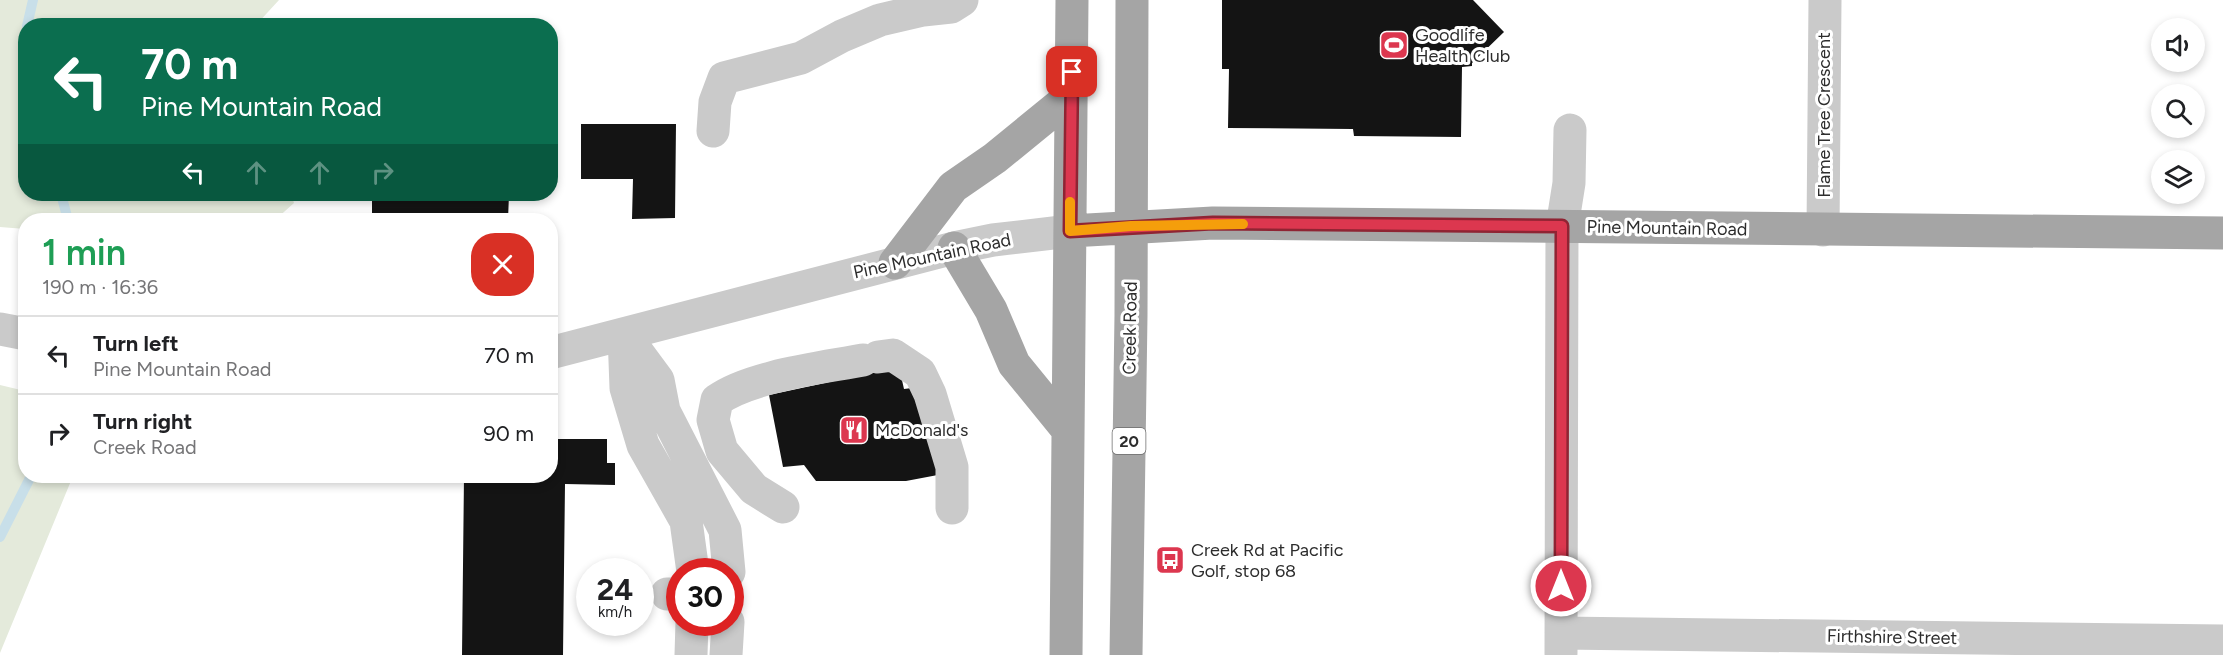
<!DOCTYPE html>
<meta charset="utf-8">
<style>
:root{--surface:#fff;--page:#f6f6f6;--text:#202124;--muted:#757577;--line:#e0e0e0}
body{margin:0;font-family:Figtree,sans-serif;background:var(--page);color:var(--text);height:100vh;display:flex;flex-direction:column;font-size:22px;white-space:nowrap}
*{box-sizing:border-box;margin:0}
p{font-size:20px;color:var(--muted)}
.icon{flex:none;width:33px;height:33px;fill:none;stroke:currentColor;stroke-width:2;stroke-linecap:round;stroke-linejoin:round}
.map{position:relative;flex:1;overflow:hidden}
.panel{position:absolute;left:18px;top:213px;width:540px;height:270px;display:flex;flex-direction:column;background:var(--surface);border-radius:24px;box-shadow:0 3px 9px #0003}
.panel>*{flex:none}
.hud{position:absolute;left:18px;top:18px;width:540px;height:183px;border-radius:24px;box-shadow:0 3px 9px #0003;background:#0b6e4f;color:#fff;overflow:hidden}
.controls{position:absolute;left:2151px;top:18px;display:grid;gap:12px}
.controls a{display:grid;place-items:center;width:54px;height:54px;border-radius:50%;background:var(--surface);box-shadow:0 3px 9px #0003;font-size:30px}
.speed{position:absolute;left:576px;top:558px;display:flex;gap:12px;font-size:30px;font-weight:700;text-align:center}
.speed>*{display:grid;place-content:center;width:78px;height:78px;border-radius:50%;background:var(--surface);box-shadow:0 3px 9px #0003;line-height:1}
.speed small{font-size:15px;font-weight:400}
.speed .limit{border:9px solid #d22;background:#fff;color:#111}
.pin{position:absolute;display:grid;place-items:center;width:51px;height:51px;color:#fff;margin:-26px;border-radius:12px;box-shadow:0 3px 9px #0006}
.me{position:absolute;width:66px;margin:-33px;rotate:0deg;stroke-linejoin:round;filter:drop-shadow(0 0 4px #0008)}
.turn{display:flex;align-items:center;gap:21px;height:126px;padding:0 24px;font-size:27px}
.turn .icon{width:78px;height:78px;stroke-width:2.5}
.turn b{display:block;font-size:42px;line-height:51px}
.lanes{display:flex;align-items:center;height:57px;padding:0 24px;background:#0003;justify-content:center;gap:30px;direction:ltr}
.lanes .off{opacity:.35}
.round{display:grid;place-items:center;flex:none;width:63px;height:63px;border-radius:24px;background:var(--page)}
.overview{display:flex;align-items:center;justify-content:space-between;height:102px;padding:0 24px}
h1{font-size:36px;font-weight:600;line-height:45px;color:#1e9e55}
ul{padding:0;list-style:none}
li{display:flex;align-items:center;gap:18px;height:78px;padding:0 24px;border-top:2px solid var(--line)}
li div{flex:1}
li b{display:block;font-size:22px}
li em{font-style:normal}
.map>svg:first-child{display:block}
.green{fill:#e4eadb}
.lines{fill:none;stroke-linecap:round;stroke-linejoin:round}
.stream{stroke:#c8dfe9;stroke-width:10}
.building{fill:#141414}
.minor{stroke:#cacaca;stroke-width:33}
.major{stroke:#a5a5a5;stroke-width:33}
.route-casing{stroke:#8f2433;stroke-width:15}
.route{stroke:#dc374f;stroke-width:10}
.slow{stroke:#f59e0b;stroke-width:10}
.labels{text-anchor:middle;stroke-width:6;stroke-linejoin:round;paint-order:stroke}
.shield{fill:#fff;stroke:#6c6c6c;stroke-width:1.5}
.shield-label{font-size:16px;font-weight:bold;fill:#2d2d2d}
.poi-label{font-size:18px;fill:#2d2d2d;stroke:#fff;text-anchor:start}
.street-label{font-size:18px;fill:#2d2d2d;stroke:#fff}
</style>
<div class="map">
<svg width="2223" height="655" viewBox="0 0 2223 655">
<rect width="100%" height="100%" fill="#fff"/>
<path class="green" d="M0,0h279l-23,25 -230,1v168h265l3,9 -19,17h-249l-1,9 -25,-2z
M0,385l25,6 1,85h47l-73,177z"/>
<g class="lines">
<path class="stream" d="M27,26l6,-26
M61,194l7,26
M0,537l31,-61"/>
</g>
<path class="building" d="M1222,0h251l31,32 -32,31v3l-10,1 -1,70 -107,-1 -1,-7 -125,-1 1,-59h-7z
M581,124h95l-1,94 -43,1 1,-40h-52z
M372,194h137l-1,26h-136z
M899,367l5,22 16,-2 23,87 -37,7h-90l-12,-16 -21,2 -14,-72z
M550,439h57v24h8v22l-50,-1 -2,171h-101l2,-179h86z"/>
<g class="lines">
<path class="minor" d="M713,131l2,-29 9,-24 77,-20 41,-22 38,-16 43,-10 28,-3 11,-7
M1823,230l2,-230
M0,329l26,5
M624,334l34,46 6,31 61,119 4,42
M624,334l2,54 17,57 43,76 7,51
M550,353l404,-105 39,-8 77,-9
M878,357l15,-2 27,18 10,21 22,73v41
M783,507l-29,-18 -32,-38 -9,-31 4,-20c34,-24 104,-32 146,-40
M667,594h13
M1561,633l662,8
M1561,653l1,-426 7,-44 1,-53
M691,655l1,-33
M726,655l2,-33"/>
<path class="major" d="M1070,231l143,-8 1010,10
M954,248l37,62 23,54 53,65
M895,263l58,-76 42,-29 76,-62
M1066,655l6,-655
M1126,655l5,-340 1,-315"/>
</g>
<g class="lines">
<g class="route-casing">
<path id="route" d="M1072,72l-2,159 143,-8 349,3 -1,360"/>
</g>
<use href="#route" class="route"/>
<path class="slow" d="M1070,202v29l61,-5 112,-2"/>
</g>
<defs>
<g id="stadium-square" transform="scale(1.5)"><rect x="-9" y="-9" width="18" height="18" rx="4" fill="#dc374f" stroke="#fff"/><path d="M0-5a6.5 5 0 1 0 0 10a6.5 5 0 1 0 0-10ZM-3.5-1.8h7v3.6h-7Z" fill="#fff"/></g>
<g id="restaurant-square" transform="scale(1.5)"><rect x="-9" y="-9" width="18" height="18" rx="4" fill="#dc374f" stroke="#fff"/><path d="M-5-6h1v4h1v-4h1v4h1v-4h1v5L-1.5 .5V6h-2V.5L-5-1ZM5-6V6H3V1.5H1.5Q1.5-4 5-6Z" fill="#fff"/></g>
<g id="bus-square" transform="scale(1.5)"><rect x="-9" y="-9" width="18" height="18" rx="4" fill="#dc374f" stroke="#fff"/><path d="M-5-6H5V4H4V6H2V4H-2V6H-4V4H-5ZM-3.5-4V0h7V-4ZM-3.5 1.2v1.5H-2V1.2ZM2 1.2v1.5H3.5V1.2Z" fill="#fff"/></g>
</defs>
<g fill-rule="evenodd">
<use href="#stadium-square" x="1394" y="45"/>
<use href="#restaurant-square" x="854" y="430"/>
<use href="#bus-square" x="1170" y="560"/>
</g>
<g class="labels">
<rect class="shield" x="1112.5" y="428" width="33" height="26" rx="4.5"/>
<g class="shield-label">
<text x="1129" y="447">20</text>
</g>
<g class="poi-label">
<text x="1415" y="41">Goodlife<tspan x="1415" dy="21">Health Club</tspan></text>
<text x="875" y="436">McDonald's</text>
<text x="1191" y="556">Creek Rd at Pacific<tspan x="1191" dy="21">Golf, stop 68</tspan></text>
</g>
<g class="street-label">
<text transform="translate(1824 115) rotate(-90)" y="6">Flame Tree Crescent</text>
<text transform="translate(1667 228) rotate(1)" y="6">Pine Mountain Road</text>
<text transform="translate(932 256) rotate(-12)" y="6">Pine Mountain Road</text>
<text transform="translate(1130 328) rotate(-89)" y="6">Creek Road</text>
<text transform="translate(1892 637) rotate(1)" y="6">Firthshire Street</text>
</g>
</g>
</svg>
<div class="controls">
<a><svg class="icon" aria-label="sound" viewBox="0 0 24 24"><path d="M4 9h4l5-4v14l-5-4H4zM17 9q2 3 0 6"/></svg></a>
<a><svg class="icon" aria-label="search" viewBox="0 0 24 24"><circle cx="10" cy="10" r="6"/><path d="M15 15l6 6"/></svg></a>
<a><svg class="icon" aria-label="layers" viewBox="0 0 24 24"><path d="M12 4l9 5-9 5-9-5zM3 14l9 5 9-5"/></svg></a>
</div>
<div class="speed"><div>24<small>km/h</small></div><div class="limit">30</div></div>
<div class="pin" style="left:1072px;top:72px;background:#d93025"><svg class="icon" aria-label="arrive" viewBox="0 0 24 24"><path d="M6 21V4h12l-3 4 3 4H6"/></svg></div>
<svg class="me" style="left:1561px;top:586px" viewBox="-20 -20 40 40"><circle r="17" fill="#dc374f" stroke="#fff" stroke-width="3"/><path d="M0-11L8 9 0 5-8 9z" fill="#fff"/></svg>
<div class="hud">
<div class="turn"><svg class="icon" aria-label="left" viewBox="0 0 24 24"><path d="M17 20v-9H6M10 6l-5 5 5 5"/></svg><div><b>70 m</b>Pine Mountain Road</div></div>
<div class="lanes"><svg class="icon" aria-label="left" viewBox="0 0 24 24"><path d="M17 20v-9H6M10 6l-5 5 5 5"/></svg><svg class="icon off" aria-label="ahead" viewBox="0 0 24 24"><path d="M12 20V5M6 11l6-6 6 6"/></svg><svg class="icon off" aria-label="ahead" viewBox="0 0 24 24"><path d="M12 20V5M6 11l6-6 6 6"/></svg><svg class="icon off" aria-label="right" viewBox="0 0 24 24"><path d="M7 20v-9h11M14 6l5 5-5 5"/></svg></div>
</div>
<section class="panel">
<div class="overview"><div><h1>1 min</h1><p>190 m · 16:36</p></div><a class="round" style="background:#d93025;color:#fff"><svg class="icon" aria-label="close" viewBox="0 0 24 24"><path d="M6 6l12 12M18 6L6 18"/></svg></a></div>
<ul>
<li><svg class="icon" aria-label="left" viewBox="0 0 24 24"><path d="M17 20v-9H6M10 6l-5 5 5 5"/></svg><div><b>Turn left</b><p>Pine Mountain Road</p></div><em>70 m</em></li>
<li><svg class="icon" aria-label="right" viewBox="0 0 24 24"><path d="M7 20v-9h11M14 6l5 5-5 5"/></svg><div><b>Turn right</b><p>Creek Road</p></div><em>90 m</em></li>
</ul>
</section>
</div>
